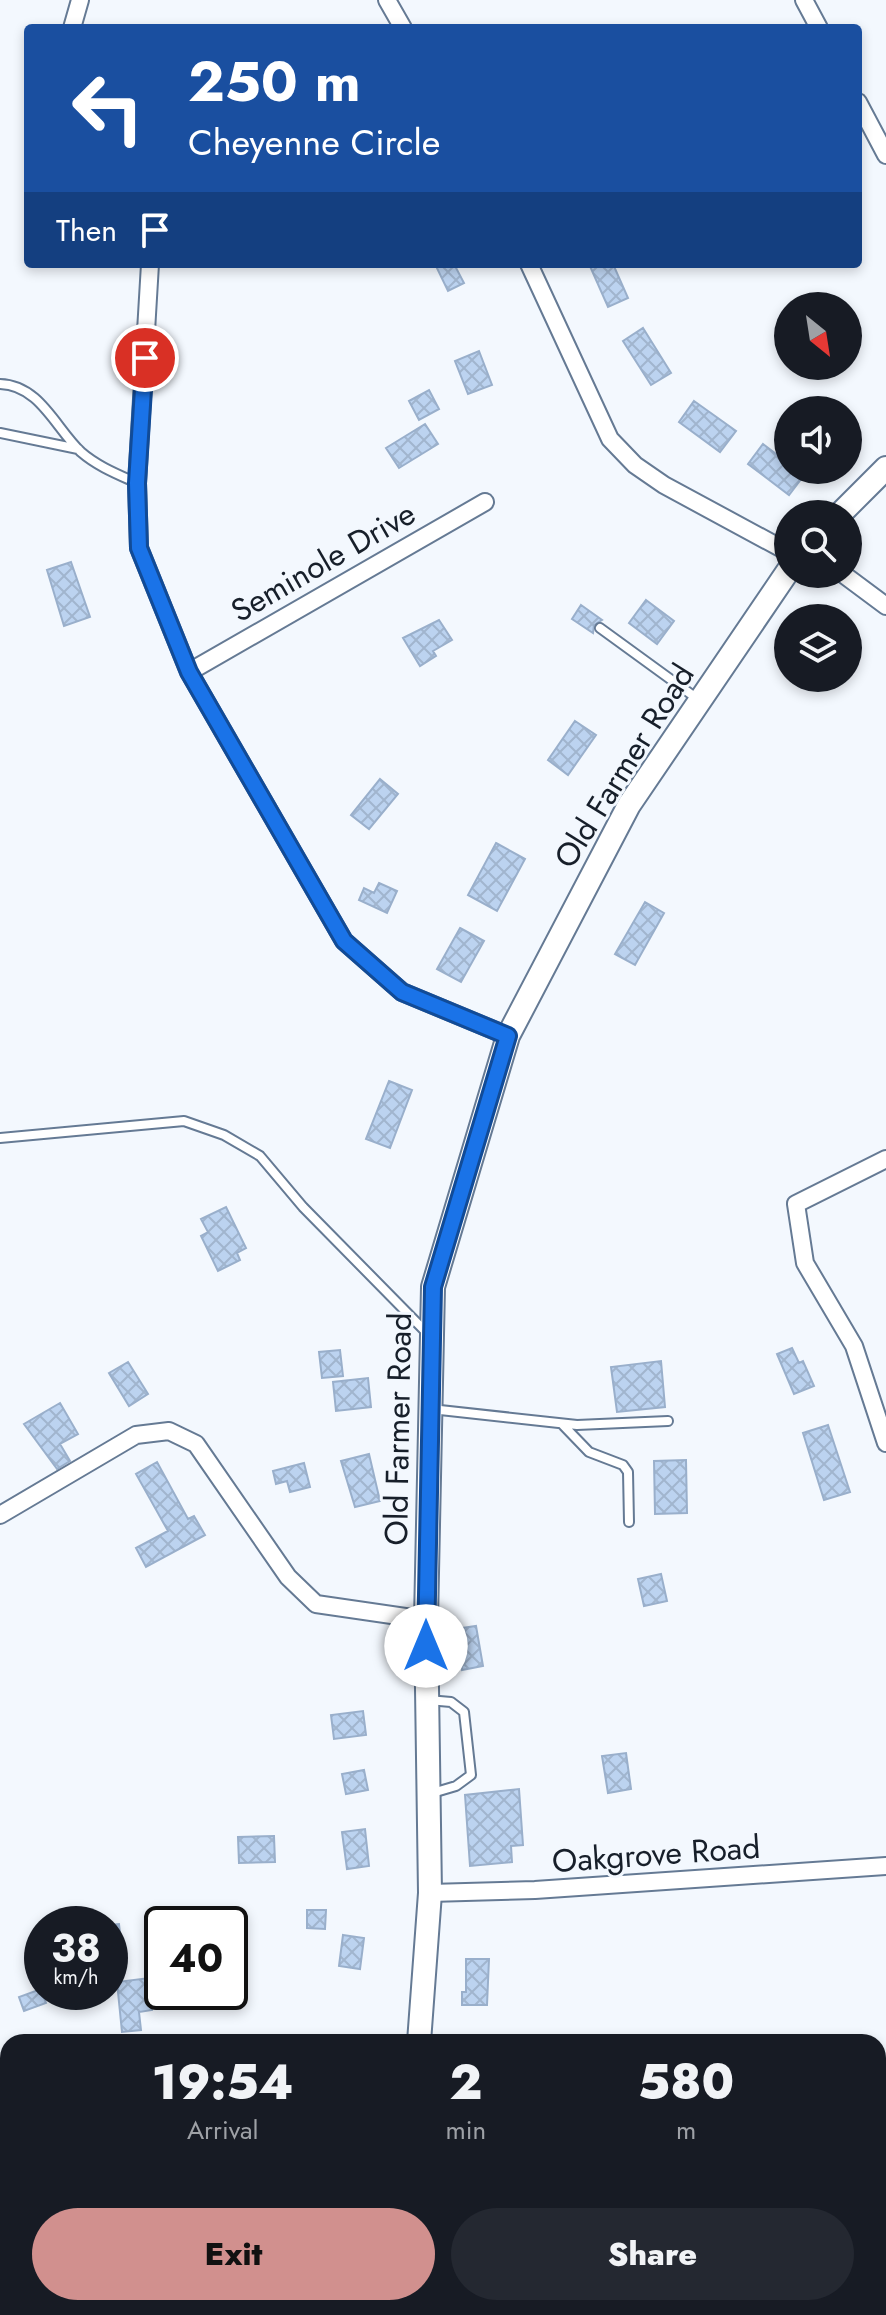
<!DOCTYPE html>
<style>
:root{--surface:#171b24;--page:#242831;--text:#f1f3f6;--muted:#9ea1a6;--accent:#d1908e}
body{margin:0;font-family:Jost,sans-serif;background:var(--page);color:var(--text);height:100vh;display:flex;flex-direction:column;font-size:30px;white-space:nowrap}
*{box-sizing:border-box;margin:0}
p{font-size:26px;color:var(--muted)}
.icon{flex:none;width:44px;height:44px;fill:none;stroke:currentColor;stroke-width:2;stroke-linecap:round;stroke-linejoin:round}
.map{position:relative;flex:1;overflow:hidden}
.details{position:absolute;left:0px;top:2034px;width:886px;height:282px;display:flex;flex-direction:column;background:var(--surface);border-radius:24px 24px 0 0;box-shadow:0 4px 12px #0003}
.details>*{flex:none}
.hud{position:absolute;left:24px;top:24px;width:838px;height:244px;border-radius:8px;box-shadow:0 4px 12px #0003;background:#1a4fa0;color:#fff;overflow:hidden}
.needle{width:52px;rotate:150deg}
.buttons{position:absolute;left:774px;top:292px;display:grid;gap:16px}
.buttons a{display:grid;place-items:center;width:88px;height:88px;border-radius:50%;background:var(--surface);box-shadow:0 4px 12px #0003;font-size:40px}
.speed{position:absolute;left:24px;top:1906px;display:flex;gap:16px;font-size:40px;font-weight:700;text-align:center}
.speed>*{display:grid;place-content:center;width:104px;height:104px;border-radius:50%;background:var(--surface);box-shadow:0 4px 12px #0003;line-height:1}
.speed small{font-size:20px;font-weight:400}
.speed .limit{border:4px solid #111;border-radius:12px;background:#fff;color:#111}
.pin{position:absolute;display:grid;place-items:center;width:68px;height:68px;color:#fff;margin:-34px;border:4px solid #fff;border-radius:50%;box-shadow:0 2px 8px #0007}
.me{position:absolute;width:88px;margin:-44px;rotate:0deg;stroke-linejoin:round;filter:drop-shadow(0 0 6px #0008)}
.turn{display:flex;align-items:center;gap:28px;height:168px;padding:0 32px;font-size:36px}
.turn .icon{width:104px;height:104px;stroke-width:2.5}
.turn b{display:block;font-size:56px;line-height:68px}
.then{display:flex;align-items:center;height:76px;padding:0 32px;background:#0003;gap:16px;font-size:30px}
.eta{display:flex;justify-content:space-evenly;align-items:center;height:136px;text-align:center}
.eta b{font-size:48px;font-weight:800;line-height:56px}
.cta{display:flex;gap:16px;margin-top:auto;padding:16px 32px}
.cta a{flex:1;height:92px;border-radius:48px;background:var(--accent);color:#111;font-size:32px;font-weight:800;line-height:92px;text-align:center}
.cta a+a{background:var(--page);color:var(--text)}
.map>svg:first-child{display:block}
.building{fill:url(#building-cross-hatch);stroke:#99afcb;stroke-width:2}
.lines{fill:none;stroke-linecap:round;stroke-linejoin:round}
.lane-casing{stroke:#657a94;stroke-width:12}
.street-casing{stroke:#657a94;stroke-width:20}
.secondary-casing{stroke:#657a94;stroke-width:26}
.lane{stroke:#fff;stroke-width:8}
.street{stroke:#fff;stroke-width:16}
.secondary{stroke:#fff;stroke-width:22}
.route-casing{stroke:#114b97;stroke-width:20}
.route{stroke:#1a73e8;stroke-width:14}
.labels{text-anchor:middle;stroke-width:6;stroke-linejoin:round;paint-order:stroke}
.street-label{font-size:32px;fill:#171f2a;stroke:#f3f8fe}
</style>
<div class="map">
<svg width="886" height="2315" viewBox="0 0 886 2315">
<defs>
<pattern id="building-cross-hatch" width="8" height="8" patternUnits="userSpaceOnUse" patternTransform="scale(2)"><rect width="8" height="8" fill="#bcd3f0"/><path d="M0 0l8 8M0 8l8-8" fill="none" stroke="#a1b5ce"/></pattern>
</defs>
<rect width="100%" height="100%" fill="#f3f8fe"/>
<path class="building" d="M435,264h19l10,19 -16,8z
M589,264h24l15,34 -20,9z
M643,328l28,45 -20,12 -28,-44z
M479,351l13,34 -24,9 -13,-33z
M429,390l10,19 -20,11 -10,-19z
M694,401l42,30 -16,21 -41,-30z
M425,424l13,20 -39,24 -13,-20z
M763,444l25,19v7h20l-19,25 -41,-31z
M71,562l19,55 -26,9 -17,-56z
M646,600l28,21 -17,23 -28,-21z
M581,605l21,15 -8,5 -1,8 -21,-14z
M439,620l13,20 -19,11 3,5 -16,10 -17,-28z
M575,721l21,14 -28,40 -20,-15z
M380,779l18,15 -29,35 -18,-14z
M496,843l29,16 -28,52 -29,-16z
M379,883l18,8 -10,22 -28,-13 5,-12 10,5z
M645,902l19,11 -29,52 -20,-11z
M460,928l24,13 -23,41 -24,-13z
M389,1081l23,9 -22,58 -24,-9z
M226,1207l20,41 -9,5 3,7 -22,11 -17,-35 7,-4 -7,-13z
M792,1348l7,15 4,-2 11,25 -20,8 -17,-40z
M340,1350l3,26 -21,2 -3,-26z
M661,1361l4,46 -48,5 -6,-45z
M128,1362l20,32 -19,12 -20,-33z
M368,1378l3,29 -35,4 -3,-29z
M60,1403l18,31 -18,10 10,17 -13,8 -33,-45z
M828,1425l22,67 -26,8 -21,-67z
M369,1454l11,47 -25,6 -14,-46z
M686,1460l1,53 -32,1 -1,-53z
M157,1462l31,57 6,-3 11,19 -59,32 -10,-19 32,-17 -32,-57z
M304,1463l6,24 -20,5 -3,-11 -11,3 -3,-13z
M661,1574l6,27 -23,5 -6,-27z
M476,1626l7,40 -21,4 -7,-41z
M363,1711l3,24 -32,4 -3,-24z
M626,1753l5,36 -23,4 -6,-37z
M364,1770l4,20 -22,4 -4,-20z
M519,1789l4,56 -12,1 1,16 -42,4 -5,-71z
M365,1829l4,37 -22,3 -5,-37z
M274,1836l1,26 -36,1 -1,-26z
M307,1910h19l-1,19 -18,-1z
M119,1924l5,44 -14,4v-47z
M343,1935l21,3 -4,31 -21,-3z
M466,1959h23l-2,46h-25v-13h4z
M149,1978l3,32 -13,2 2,18 -19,2 -5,-50z
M41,1989l5,14 -22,8 -5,-14z"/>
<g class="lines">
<g class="lane-casing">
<path id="lane" d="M0,384c40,1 56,45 81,68 16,14 36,22 56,31
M0,433l78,16
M600,628l99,72
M0,1138l184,-17 40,14 36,21 43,51 125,127
M431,1409l146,16 91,-4
M562,1424l27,28 34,13 5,7 1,50
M428,1700l23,2 13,10 7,63 -15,11 -27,8"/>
</g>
<g class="street-casing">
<path id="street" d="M387,0l16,28
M804,0l15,28
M72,28l8,-28
M858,102l28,53
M150,264l-13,219 2,65 50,124 155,269 58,51 106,44
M529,264l81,175 25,26 29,20 124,67
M843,574l43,32
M189,672l296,-170
M886,1159l-90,45 9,59 49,83 32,97
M0,1515l136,-80 33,-4 27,13 92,133 28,27 110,16
M430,1893l105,-3 351,-24
M0,2129l8,-4"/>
</g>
<g class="secondary-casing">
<path id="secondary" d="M840,514l46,-46
M419,2042l11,-149 -4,-273 7,-333 75,-251 121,-231 159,-234
M322,2315l3,-7"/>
</g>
<use href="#lane" class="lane"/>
<use href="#street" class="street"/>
<use href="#secondary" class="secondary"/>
</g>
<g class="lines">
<g class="route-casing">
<path id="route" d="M145,358l-8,125 2,65 50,124 155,269 58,51 106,44 -75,251 -7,359"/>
</g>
<use href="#route" class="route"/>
</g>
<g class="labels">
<g class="street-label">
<text transform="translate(323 562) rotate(-30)" y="11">Seminole Drive</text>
<text transform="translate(624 766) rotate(-58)" y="11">Old Farmer Road</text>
<text transform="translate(398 1429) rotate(-89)" y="11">Old Farmer Road</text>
<text transform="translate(656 1854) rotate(-4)" y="11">Oakgrove Road</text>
</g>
</g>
</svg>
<div class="buttons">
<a><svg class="needle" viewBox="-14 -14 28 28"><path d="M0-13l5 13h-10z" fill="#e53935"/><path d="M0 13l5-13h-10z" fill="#9ea1a6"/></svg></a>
<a><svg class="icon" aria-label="sound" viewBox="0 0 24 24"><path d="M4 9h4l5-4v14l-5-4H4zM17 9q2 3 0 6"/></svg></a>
<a><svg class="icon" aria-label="search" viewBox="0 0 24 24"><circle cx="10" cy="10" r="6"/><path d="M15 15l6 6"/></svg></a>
<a><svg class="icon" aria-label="layers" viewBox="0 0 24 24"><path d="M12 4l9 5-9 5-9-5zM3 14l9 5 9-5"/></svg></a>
</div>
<div class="speed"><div>38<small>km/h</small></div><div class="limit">40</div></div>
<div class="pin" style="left:145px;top:358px;background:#d93025"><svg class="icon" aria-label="arrive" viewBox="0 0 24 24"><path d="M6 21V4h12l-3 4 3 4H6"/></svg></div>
<svg class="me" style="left:426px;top:1646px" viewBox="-20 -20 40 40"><circle r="19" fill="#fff"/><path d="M0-13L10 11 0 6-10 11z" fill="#1a73e8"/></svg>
<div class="hud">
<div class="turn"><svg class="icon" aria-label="left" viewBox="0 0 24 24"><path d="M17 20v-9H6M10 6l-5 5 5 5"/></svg><div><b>250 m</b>Cheyenne Circle</div></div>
<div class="then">Then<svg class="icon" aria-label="arrive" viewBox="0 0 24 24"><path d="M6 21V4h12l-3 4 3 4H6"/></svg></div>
</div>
<section class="details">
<div class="eta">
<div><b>19:54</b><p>Arrival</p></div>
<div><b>2</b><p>min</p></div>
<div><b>580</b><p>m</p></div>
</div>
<div class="cta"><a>Exit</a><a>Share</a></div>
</section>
</div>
